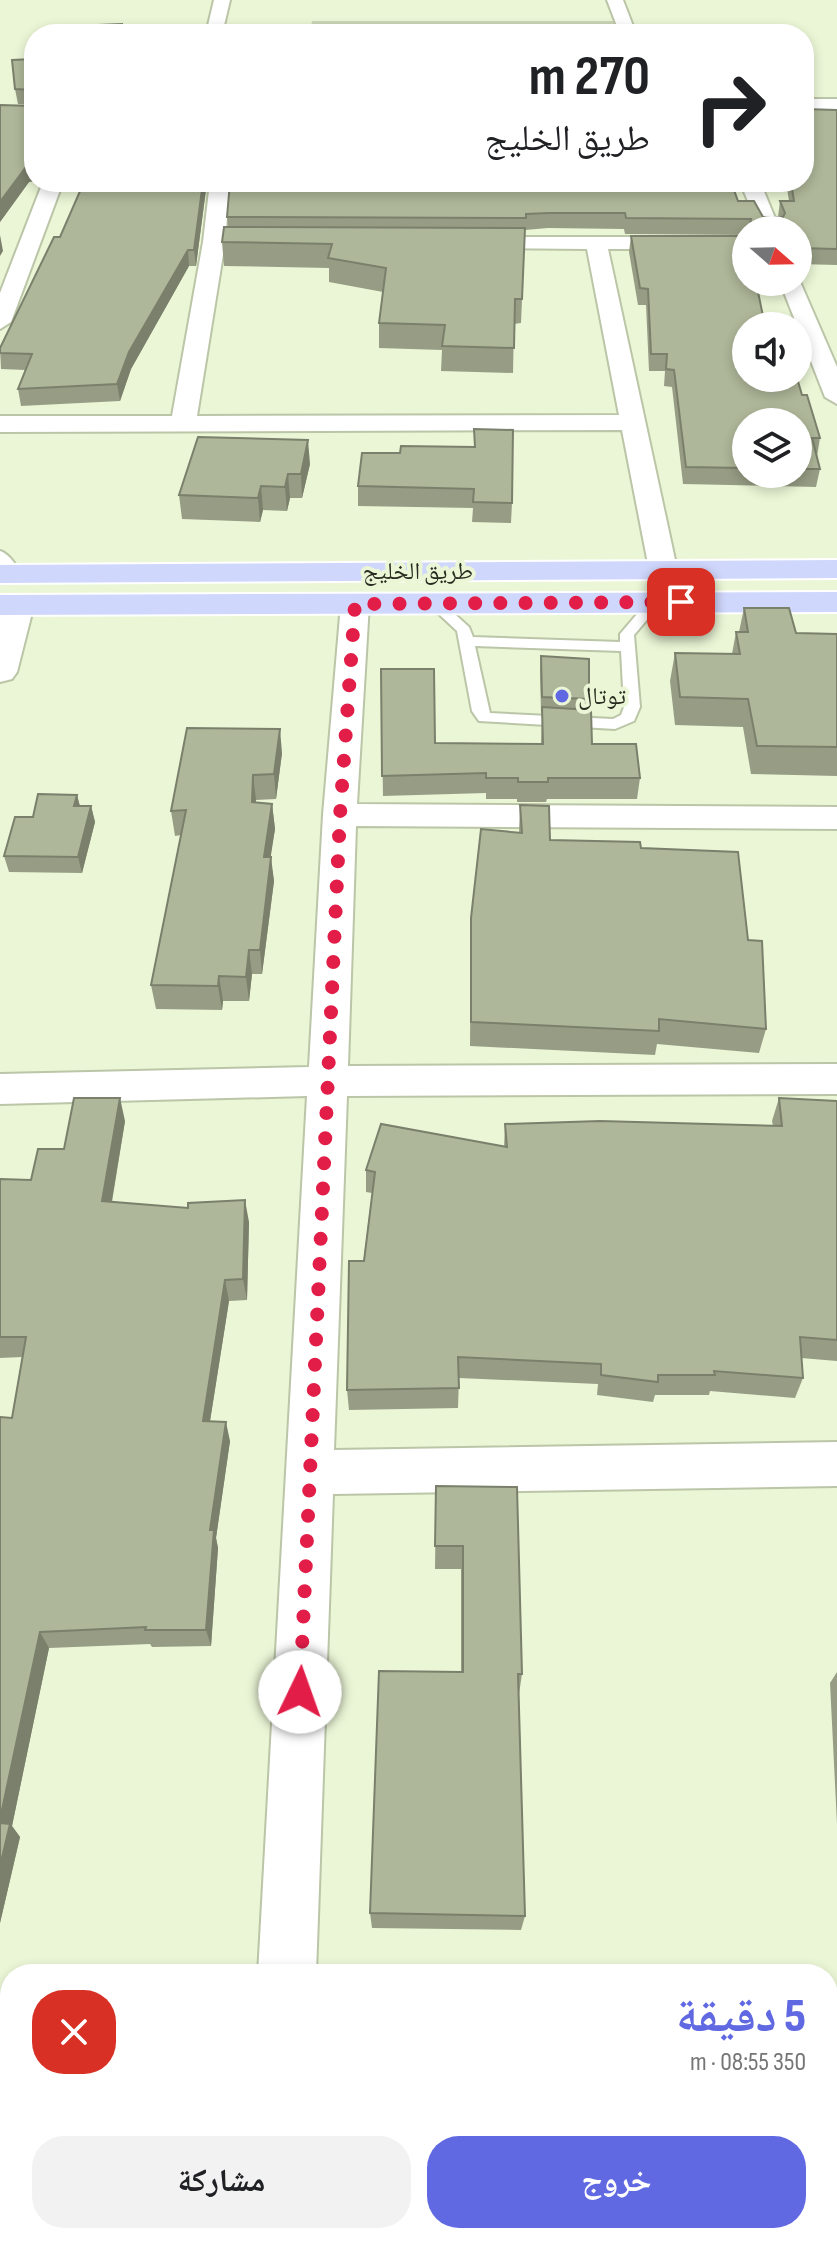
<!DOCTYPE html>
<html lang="ar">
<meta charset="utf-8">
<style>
:root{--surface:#fff;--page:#f2f2f2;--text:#202124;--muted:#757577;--accent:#6169e2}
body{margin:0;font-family:"Sofia Sans Condensed","Noto Naskh Arabic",sans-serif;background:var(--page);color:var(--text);direction:rtl;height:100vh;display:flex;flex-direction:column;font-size:30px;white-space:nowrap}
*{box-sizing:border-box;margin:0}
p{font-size:26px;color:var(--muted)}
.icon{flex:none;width:44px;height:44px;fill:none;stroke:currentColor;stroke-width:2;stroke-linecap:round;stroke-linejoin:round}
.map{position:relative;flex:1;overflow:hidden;direction:ltr}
.details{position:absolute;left:0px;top:1964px;width:838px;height:280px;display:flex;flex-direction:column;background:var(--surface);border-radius:32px 32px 0 0;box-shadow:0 4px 12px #0003;direction:rtl}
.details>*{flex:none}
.hud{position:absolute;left:24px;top:24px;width:790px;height:168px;border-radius:32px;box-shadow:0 4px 12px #0003;direction:rtl;background:#fff;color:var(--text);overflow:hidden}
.needle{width:52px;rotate:110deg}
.buttons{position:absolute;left:732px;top:216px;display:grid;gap:16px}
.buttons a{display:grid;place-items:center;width:80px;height:80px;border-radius:50%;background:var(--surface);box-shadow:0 4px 12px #0003;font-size:40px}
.pin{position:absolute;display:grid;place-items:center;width:68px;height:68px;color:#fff;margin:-34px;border-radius:16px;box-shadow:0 4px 12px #0006}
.me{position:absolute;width:88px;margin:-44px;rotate:3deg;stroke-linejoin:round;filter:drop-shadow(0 0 6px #0008)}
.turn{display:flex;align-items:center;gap:28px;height:168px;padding:0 32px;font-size:36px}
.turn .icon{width:104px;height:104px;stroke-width:2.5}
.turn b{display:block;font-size:56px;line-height:68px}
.round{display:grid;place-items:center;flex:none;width:84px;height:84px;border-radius:32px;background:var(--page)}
.head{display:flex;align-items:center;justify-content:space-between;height:136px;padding:0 32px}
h1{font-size:48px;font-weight:800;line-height:60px;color:var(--accent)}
.cta{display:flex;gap:16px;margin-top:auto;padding:16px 32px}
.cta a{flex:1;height:92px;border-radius:32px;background:var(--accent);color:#fff;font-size:32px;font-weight:800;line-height:92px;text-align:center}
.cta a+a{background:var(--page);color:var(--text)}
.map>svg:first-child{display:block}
.green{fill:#cad5b6}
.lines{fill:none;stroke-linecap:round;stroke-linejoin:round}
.service-casing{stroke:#bbc5a7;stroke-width:4}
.minor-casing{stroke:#bbc5a7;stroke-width:4}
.tertiary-casing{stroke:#bbc5a7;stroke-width:4}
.primary-casing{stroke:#fff;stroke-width:4}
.service{fill:#fff;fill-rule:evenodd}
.minor{fill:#fff;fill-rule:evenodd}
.tertiary{fill:#fff;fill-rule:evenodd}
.primary{fill:#d0d7fc;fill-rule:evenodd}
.wall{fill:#969d84;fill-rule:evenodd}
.shaded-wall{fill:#7a806b}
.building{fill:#aeb799;stroke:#7a806b;stroke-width:2}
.route{stroke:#e11d48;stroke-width:14;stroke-dasharray:0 25.2}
.poi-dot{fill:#6169e2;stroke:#ebf6d6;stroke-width:3}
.labels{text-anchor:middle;stroke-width:8;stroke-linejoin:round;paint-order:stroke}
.far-street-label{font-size:24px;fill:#292d21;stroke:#ebf6d6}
.far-poi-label{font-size:24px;fill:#292d21;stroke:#ebf6d6;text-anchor:start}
</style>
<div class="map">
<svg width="837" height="2244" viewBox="0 0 837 2244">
<rect width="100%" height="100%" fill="#ebf6d6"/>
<path class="green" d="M312,21h305l3,13h-310z"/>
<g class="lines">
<g class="service-casing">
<path id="service" d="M0,551c8,2 21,18 19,25h-10l-9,-12z
M655,598l7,4 -28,33 6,72 -6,14 -19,8 -136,-8 -7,-10 -15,-80 -30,-28 12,-3 30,27 4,10 147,5v-8l30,-35zM475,646l146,5 3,56 -3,8 -8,4 -123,-6z"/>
</g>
<g class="minor-casing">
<path id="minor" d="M214,0h16l-8,34h-16z
M607,0h16l13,34h-16z
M43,182h20l-52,140 -11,7v-36z
M210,182h20l-5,60 -28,174 422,-1 -32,-166 -117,-1 -8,-1 -3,-5 3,-5h284v12h-138l69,320 -4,6h-20l-4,-6 -27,-139 -622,2v-16h172l31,-174z
M740,182h20l20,48h-20z
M798,277l39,90v37l-12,-7 -45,-115h18z
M355,595l10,3 4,6 -12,200 480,3v22l-481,-3 -8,240 489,-2v30l-490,2 -13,354 503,-8v44l-504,8 -17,480h-58l49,-878 -307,8v-30l309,-7 14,-252 18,-211 4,-6z
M605,2234h64v10h-64z"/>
</g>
<g class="tertiary-casing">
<path id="tertiary" d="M804,99h33v12h-33z
M18,595l11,3 5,7 -17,67 -5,7 -12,3v-70l7,-14z
M828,2016h9v66h-9z
M0,2025h10v66h-10z"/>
</g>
<g class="primary-casing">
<path id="primary" d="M837,560v18l-837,5v-18z
M837,592v20l-837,3v-20z"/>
</g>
<use href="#service" class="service"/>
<use href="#minor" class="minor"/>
<use href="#tertiary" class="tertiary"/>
<use href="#primary" class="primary"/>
</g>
<path class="wall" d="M34,59v122l-5,1 -29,40v-117l34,1v-1l-16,-1 -3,-15z
M837,110v155l-39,-1v-34h-52v5l-121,-1 -1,-5 -76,-1 -23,2 -4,93 -7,1 -1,49 -72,-2 1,-21 -63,-2v-25l4,-31 -54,-10v-14l-105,-2 -2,-24 6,-15 -1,-10 511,-16 25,16h15l2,-16h9l-3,-19h18z
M84,182h123l-11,84h-7l-58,103 -11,32 -99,5 -3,-17 7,-19 -24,-1 -1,-21 60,-111z
M631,236l115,90 56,69 18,43 -3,18 3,13 -4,18 -133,-3 -11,-97 -8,-1 1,-15h-16l-3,-66h-8l-9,-53zM746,422h52v52h-52z
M474,429l38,74 -1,20 -39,-1 1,-14 -115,-2v-20l42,-33 74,-6z
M310,464l-8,34h-12l-3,13 -24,-1 -3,12 -78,-3 -3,-24z
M744,608l52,25 41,1v142l-86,-2 -8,-47 -68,-2 -5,-44 5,-28 57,1 4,-22h3z
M541,656l48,43 -1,11 4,34 48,34 -3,21h-90l-1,3h-29v-3h-31v-6l-103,3 -2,-127 54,74 106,1 1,-31 -1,-1 -1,-41z
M282,753l-6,46 -20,1 -1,3 17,1 3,25 -5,28 4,24 -12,93h-10l-3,27h-26l-1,9 -66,-1 -5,-24 30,-150 -6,1 -4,-25z
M77,795l3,11h11l4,16 -13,51 -73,-1 -5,-16 29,-39z
M520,805l30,35 91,8 107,92 18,89 -7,24 -102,-9 -2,11 -185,-9 1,-128 48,-85z
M779,1098l58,3v260l-36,-3 2,20 -8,20 -85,-7 -1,4h-54l-2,7 -56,-7 1,-11 -139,-6 -1,30 -109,2 -2,-20 25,-197 -6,-1v-22l138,-23 1,-23 268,2 -1,-5z
M125,1121l-13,81 137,20 -2,78 -18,1 -19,120 20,20 -14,97 2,10 -7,98 -59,1 -2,-3 -101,4 -37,178 8,11 -20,86 12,-505 10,-61 -22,1v-179l31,1 33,-31z
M436,1486l86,188 -3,20 6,222 -4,14 -149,-2 -2,-15 91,-241v-103h-26z
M837,1672v152l-7,-141z"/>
<path class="shaded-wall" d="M34,165v16l-5,1 -29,40v-20l26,-35z
M203,182h4l-11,84 -2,-16z
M0,235l3,16 -3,5z
M188,250l1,16 -58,103 -11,32 -3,-17 12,-32z
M308,440l2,24 -8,34 -1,-24z
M288,474l2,24 -3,13 -2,-24z
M261,486l2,24 -3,12 -2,-24z
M280,729l2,24 -6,46 -2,-25z
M253,775l3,25 -2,27 -2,-25z
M77,795l4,16 -7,-5z
M272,804l3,25 -8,52 -3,-24z
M91,806l4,16 -13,51 -4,-16z
M271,857l3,24 -12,93 -2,-24z
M249,950l3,24 -3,27 -3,-24z
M219,976l4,25 -1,9 -4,-24z
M120,1098l5,23 -17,102 -6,-22z
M245,1200l4,22 -2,78 -4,-21z
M225,1280l4,21 -22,139 -4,-19z
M226,1422l4,19 -14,97 2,10 -7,98 -5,-16 4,-100z
M40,1632l9,16 -37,178 8,11 -20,86v-104z"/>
<path class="building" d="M122,24v10h-76l1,-7z
M34,59v106l-8,2 -26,35v-97l34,1v-16l-19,-1 -3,-29z
M804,109l33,1v139l-39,-1v-18h-49l2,-11 -125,-1 -1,-5h-76l-23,1v4l-299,-1 3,-35h501l7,19h16l9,16h20l2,-4 -5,-12h14l-3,-19h13z
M84,182h119l-9,68h-6l-59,102 -12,32 -99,5 14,-35 -32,-1v-5l54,-111h6z
M224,227l301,1 -3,71h-7l-1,49 -72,-2 3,-21 -66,-2 7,-55 -58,-10 4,-14 -110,-2z
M631,236h115v46h10l9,44h-19v52h51l5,17h5l13,43h-8l8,31h-22v-47h-52v46l-60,-1 -12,-97 -8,-1 1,-15h-16l-3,-65 -8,-1z
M474,429l39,1 -1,73 -39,-1 1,-13 -116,-3 4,-33h38l1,-7 74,1z
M198,437l110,3 -7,34h-13l-3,13 -24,-1 -3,12 -79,-3z
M744,608h45l7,25 41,1v113l-80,-1 -9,-47 -68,-2 -5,-44 65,1 -4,-22h12z
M541,656l48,3v40l-47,-2z
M381,669h53l1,74 108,1 -1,-37 49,3 1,34h44l4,34h-92v4h-30v-4h-32v-5l-104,3z
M187,728l93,1 -6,45 -21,1 -1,27 20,2 -8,53h7l-11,93h-11l-3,27 -27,-1 -1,10 -67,-1 35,-175 -15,1z
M38,794l39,1 -3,11h17l-13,51 -74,-1 11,-39h18z
M520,805l29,1 1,34 90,2 1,6 97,4 10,88 14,1 4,88 -107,-10v12l-188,-9v-104l10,-89 41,4z
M74,1098h46l-18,103 86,7v-5l57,-3 -2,79 -18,1 -22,141 23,1 -16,108h4l-8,100h-61l1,-3 -106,5 -40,187v-402l12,1 14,-81h-26v-158l31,1 7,-31h26z
M779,1098l58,3v239l-37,-3 3,41 -89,-7 1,4h-57v7l-57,-7v-11l-143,-7 1,31 -112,2 2,-129h15l11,-89 -9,-2 15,-46 126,23 -2,-23 95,-3 182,5z
M436,1486l81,1 5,187h-4l7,242 -155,-3 9,-242 84,1v-126h-28z
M0,1823l10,1 -10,42z"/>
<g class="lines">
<path class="route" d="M300,1692l40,-877 15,-211 326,-2"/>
</g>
<circle class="poi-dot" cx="562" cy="696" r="8"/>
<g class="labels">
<g class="far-street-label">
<text x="418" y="579">طريق الخليج</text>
</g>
<g class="far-poi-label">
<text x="578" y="704">توتال</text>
</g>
</g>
</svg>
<div class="buttons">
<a><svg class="needle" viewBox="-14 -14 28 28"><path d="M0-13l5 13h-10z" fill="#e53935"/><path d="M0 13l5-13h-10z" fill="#757577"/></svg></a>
<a><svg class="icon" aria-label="sound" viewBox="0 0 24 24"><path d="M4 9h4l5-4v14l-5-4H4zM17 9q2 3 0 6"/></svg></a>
<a><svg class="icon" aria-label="layers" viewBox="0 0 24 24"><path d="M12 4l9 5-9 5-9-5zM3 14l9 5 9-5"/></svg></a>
</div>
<div class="pin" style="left:681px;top:602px;background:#d93025"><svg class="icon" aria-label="arrive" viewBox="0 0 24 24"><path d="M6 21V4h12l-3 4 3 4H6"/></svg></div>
<svg class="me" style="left:300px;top:1692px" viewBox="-20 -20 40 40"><circle r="19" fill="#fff"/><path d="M0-13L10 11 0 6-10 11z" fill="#e11d48"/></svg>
<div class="hud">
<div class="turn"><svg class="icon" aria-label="right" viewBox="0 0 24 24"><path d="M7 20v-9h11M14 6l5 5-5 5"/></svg><div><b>270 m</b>طريق الخليج</div></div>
</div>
<section class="details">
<div class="head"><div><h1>5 دقيقة</h1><p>350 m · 08:55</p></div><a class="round" style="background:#d93025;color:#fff"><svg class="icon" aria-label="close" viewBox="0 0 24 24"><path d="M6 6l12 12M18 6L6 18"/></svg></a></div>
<div class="cta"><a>خروج</a><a>مشاركة</a></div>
</section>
</div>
